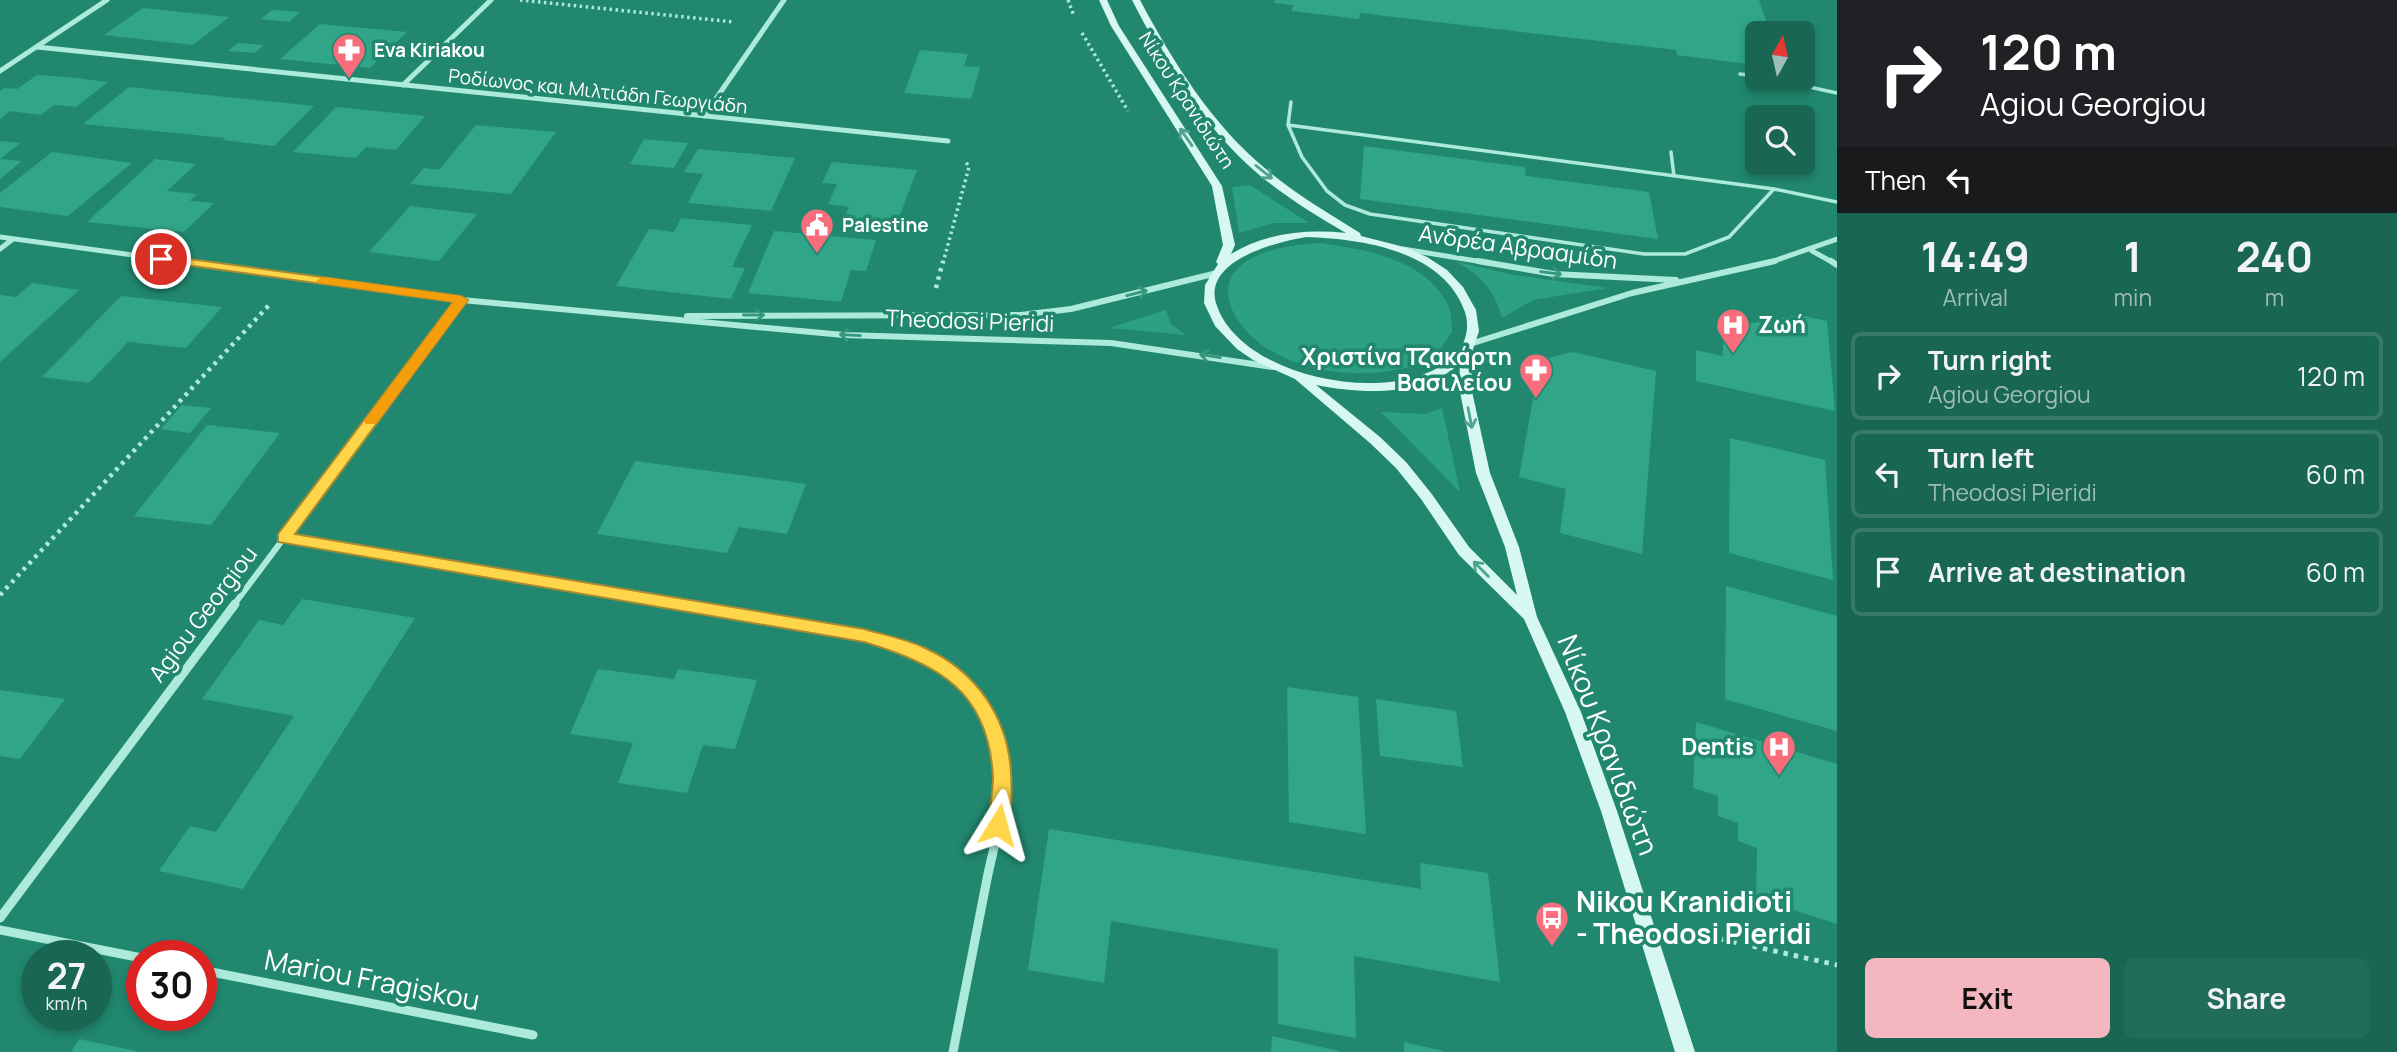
<!DOCTYPE html>
<meta charset="utf-8">
<style>
:root{--surface:#196653;--page:#226c5a;--text:#f1f3f6;--muted:#9fbdb8;--line:#377a6a;--accent:#f4b7bf}
body{margin:0;font-family:Manrope,sans-serif;background:var(--page);color:var(--text);height:100vh;display:flex;flex-direction:column;font-size:26px;white-space:nowrap}
*{box-sizing:border-box;margin:0}
p{font-size:23px;color:var(--muted)}
.icon{flex:none;width:38px;height:38px;fill:none;stroke:currentColor;stroke-width:2;stroke-linecap:round;stroke-linejoin:round}
.map{position:relative;flex:1;overflow:hidden}
.panel{display:flex;flex-direction:column;background:var(--surface);width:560px}
.panel>*{flex:none}
.top-card{background:#202124;color:#fff;overflow:hidden}
.needle{width:46px;rotate:8deg}
.buttons{position:absolute;left:1745px;top:21px;display:grid;gap:14px}
.buttons a{display:grid;place-items:center;width:70px;height:70px;border-radius:10px;background:var(--surface);box-shadow:0 4px 10px #0003;font-size:35px}
.speed{position:absolute;left:21px;top:940px;display:flex;gap:14px;font-size:35px;font-weight:700;text-align:center}
.speed>*{display:grid;place-content:center;width:91px;height:91px;border-radius:50%;background:var(--surface);box-shadow:0 4px 10px #0003;line-height:1}
.speed small{font-size:18px;font-weight:400}
.speed .limit{border:10px solid #d22;background:#fff;color:#111}
.pin{position:absolute;display:grid;place-items:center;width:60px;height:60px;color:#fff;margin:-30px;border:4px solid #fff;border-radius:50%;box-shadow:0 2px 7px #0007}
.me{position:absolute;width:77px;margin:-38px;rotate:8deg;stroke-linejoin:round;filter:drop-shadow(0 0 5px #0008)}
.turn{display:flex;align-items:center;gap:24px;height:147px;padding:0 28px;font-size:32px}
.turn .icon{width:91px;height:91px;stroke-width:2.5}
.turn b{display:block;font-size:49px;line-height:60px}
.then{display:flex;align-items:center;height:66px;padding:0 28px;background:#0003;gap:14px;font-size:26px}
.eta{display:flex;justify-content:space-evenly;align-items:center;height:119px;text-align:center}
.eta b{font-size:42px;font-weight:700;line-height:49px}
.primary-button{display:flex;gap:14px;margin-top:auto;padding:14px 28px}
.primary-button a{flex:1;height:80px;border-radius:10px;background:var(--accent);color:#111;font-size:28px;font-weight:700;line-height:80px;text-align:center}
.primary-button a+a{background:var(--page);color:var(--text)}
ul{padding:0;list-style:none}
li{display:flex;align-items:center;gap:21px;height:88px;margin:0 14px 10px;padding:0 14px;border:4px solid var(--line);border-radius:10px}
li div{flex:1}
li b{display:block;font-size:26px}
li em{font-style:normal}
main{display:flex;flex:1;min-height:0}
.map>svg:first-child{display:block}
.green{fill:#2ba082}
.building{fill:#31a588}
.lines{fill:none;stroke-linecap:round;stroke-linejoin:round}
.path-far2{stroke:#aceada;stroke-width:3.5;stroke-dasharray:2.5 3.5;stroke-linecap:butt}
.path-far1{stroke:#aceada;stroke-width:4.5;stroke-dasharray:3.5 5;stroke-linecap:butt}
.path{stroke:#aceada;stroke-width:5;stroke-dasharray:4.5 6;stroke-linecap:butt}
.lane{stroke:#aceada;stroke-width:3.5}
.street-far2{stroke:#aceada;stroke-width:5}
.street-far1{stroke:#aceada;stroke-width:6}
.street{stroke:#aceada;stroke-width:9}
.secondary{fill:#d7f8f0;fill-rule:evenodd}
.oneway{stroke:#4ea48f}
.oneway2{stroke:#36977f}
.route{fill:#ffd54a;stroke:#a68a30;stroke-width:2}
.slow{fill:#f59e0b}
.labels{text-anchor:middle;stroke-width:7;stroke-linejoin:round;paint-order:stroke}
.far-poi-label{font-size:19px;font-weight:bold;fill:#fff;stroke:#21886f;text-anchor:start}
.far-street-label{font-size:19px;fill:#fff;stroke:#21886f}
.street-label{font-size:23px;fill:#fff;stroke:#21886f}
.poi-label{font-size:23px;font-weight:bold;fill:#fff;stroke:#21886f;text-anchor:end}
.near-street-label{font-size:28px;fill:#fff;stroke:#21886f}
.near-poi-label{font-size:28px;font-weight:bold;fill:#fff;stroke:#21886f;text-anchor:start}
</style>
<main>
<div class="map">
<svg width="1837" height="1052" viewBox="0 0 1837 1052">
<rect width="100%" height="100%" fill="#21886f"/>
<path class="green" d="M1250,185l59,38h-35l-35,10 -7,-46z
M1319,243c46,6 106,16 129,62 4,7 3,19 4,27 -5,7 -10,16 -16,22 -14,12 -37,16 -55,18 -36,4 -76,-2 -108,-20 -34,-18 -70,-69 -21,-94 22,-11 43,-13 67,-15z
M1457,262l58,13 92,13 -74,12 -31,18c-7,-27 -21,-42 -45,-56z
M1166,310l5,14 15,11 -77,-7z
M1442,408l18,84 -79,-80 44,2z"/>
<path class="building" d="M1275,0h484l11,33h-13v27l-10,-1 1,5 -71,-9 -1,-5 -316,-37 -1,6 -67,-8 1,-6 -18,-2z
M143,8l86,9 -36,28 -89,-10z
M272,10l28,2 -11,10 -28,-3z
M320,24l87,8 -37,36 -90,-9z
M238,43l26,2 -9,8 -27,-2z
M920,50l48,4 -4,12 16,1 -9,32 -67,-6z
M37,75l40,3 31,4 -32,25 -22,-2 -13,10 -31,-4 -10,8v-28l4,-3 13,1z
M129,87l138,14 47,5 -40,40 -51,-6 2,-2 -142,-14z
M336,107l89,9 -29,34 -30,-3 -10,11 -63,-6z
M476,125l80,7 -45,62 -101,-10 14,-16 15,2z
M644,139l44,4 -14,25 -44,-4z
M0,141l20,2 -20,16 22,2 -22,18z
M1364,146l161,21 1,9 123,16 9,47 -298,-40z
M698,149l97,9 -24,53 -83,-8 15,-29 -19,-2z
M52,152l80,11 -64,53 -68,-9v-14z
M155,159l41,5 -29,27 30,3 -7,7 24,2 -30,29 -97,-10z
M832,162l85,8 -20,53 -52,-6 4,-10 -21,-3 9,-20 -15,-1z
M410,206l67,8 -38,47 -70,-9z
M681,218l71,7 -20,42 13,1 -14,31 -115,-13 33,-57 25,3z
M774,231l102,9 -10,31 -15,-1 -10,32 -93,-9z
M32,283l47,7 -79,72v-67l16,2z
M121,296l101,11 -36,41 -58,-6 -39,41 -47,-6z
M1799,315l28,6 8,90 -139,-30v-31l27,6v-23l18,4v-12z
M1573,352l83,19 -14,183 -82,-21 6,-44 -47,-12 21,-117z
M182,405l29,3 -21,25 -29,-4z
M207,425l73,8 -69,92 -77,-9z
M1730,438l95,22 8,120 -104,-27z
M635,461l171,23 -19,50 -48,-7 -12,26 -130,-19z
M1726,586l111,30v115l-112,-32z
M302,599l113,19 -172,271 -84,-18 31,-45 26,6 78,-116 -92,-17 57,-79 24,5z
M598,669l76,10 4,-10 79,11 -22,69 -32,-4 -16,48 -69,-10 15,-40 -63,-9z
M1287,687l71,10 8,137 -77,-12z
M0,690l65,9 -45,60 -20,-3z
M1376,699l80,12 7,56 -83,-11z
M1696,722l141,42v160l-81,-26 1,-50 -19,-7v-18l-20,-7v-20l-25,-8z
M1049,829l372,60 -1,-26 68,10 12,109 -146,-26 2,82 -78,-14v-75l-167,-28 -7,62 -76,-13z
M1272,1036l67,15 -1,1h-67z
M79,1039l57,12v1h-65z
M1404,1042l39,9v1h-39z"/>
<g class="lines">
<path class="path-far2" d="M520,0l214,22
M1068,0l6,16
M1082,33l46,78
M943,263l26,-96 -3,-5"/>
<path class="path-far1" d="M936,288l7,-27
M0,595l271,-292"/>
<path class="path" d="M1681,930l156,35"/>
<path class="lane" d="M1740,74l17,2
M1773,79l64,14
M1291,102l-3,23 14,32 25,34 18,14 25,9 274,40h41l44,-17 45,-48
M1288,125l486,64 63,13
M1671,152l3,24"/>
<path class="street-far2" d="M37,47l911,94
M0,71l107,-71
M403,85l88,-85
M704,116l80,-116
M0,237l192,26
M0,249l13,-10
M1403,249l86,14
M1812,251l22,12
M1768,263l69,-24"/>
<path class="street-far1" d="M179,261l283,39 382,35 267,8 162,24
M1478,261l76,13 122,6
M1831,261l6,4
M687,316l334,-1 50,-6 146,-36
M1470,344l162,-51 143,-32
M283,538l406,68
M233,606l229,-306"/>
<path class="street" d="M678,604l186,31c84,27 149,65 139,166 -3,26 -11,53 -16,78 -11,58 -23,115 -34,173
M0,918l235,-314
M0,930l142,28
M201,970l332,65"/>
<path class="secondary" d="M1099,0h8l12,26 103,160 13,59 -4,9c35,-21 74,-25 115,-21 -31,-18 -62,-37 -89,-60 -54,-47 -93,-110 -125,-173h8c33,62 72,125 127,170 28,24 61,43 93,63l1,3 43,11 23,10 20,13 16,17 13,23 3,21 -6,18 -2,38 19,86 29,74 18,70 44,95 36,99 78,241h-20l-74,-241 -36,-99 -41,-93 -65,-64 -38,-56 -25,-31 -26,-25 -75,-64 -42,-19 -16,-11 -22,-23 -11,-23 1,-18 13,-21 -2,-2 7,-17 -11,-59 -101,-160zM1306,237c56,2 137,13 159,75 5,16 1,32 -11,44 -55,53 -211,24 -237,-50 -17,-45 59,-64 89,-69zM1460,364l-1,23 17,86 29,74 12,48 -48,-48 -38,-54 -25,-31 -26,-25 -64,-52c46,9 105,12 144,-21z"/>
</g>
<defs><path id="oneway-shaft" d="M-6 0H5M1.5-3L5.5 0L1.5 3" fill="none" stroke-width="1.6" stroke-linecap="round" stroke-linejoin="round" transform="scale(1.75)"/></defs>
<g class="oneway">
<use href="#oneway-shaft" transform="translate(1186 137) rotate(-125)"/>
<use href="#oneway-shaft" transform="translate(1264 172) rotate(39)"/>
<use href="#oneway-shaft" transform="translate(1470 418) rotate(79)"/>
<use href="#oneway-shaft" transform="translate(1481 569) rotate(-135)"/>
</g>
<g class="oneway2">
<use href="#oneway-shaft" transform="translate(1551 273) rotate(8)"/>
<use href="#oneway-shaft" transform="translate(1137 293) rotate(-14)"/>
<use href="#oneway-shaft" transform="translate(754 315)"/>
<use href="#oneway-shaft" transform="translate(850 335) rotate(-177)"/>
<use href="#oneway-shaft" transform="translate(1210 356) rotate(-171)"/>
</g>
<path class="route" d="M161,255l300,41 7,4 -173,234 569,95c20,6 43,10 61,19 51,23 83,69 86,125 1,20 2,40 -6,58h-14c-4,-8 2,-40 2,-53 -4,-87 -54,-113 -129,-136l-586,-100v-8l175,-232 -296,-41 -2,-2z"/>
<path class="slow" d="M323,277l138,19 7,4 -92,124h-10l-2,-3 89,-119 -135,-19 -2,-2z"/>
<defs>
<g id="pharmacy-pin" transform="scale(1.75)"><path d="M0 17L-7.5 6A9.5 9.5 0 1 1 7.5 6Z" fill="#f76d7b" stroke="#21886f"/><path d="M-2-6h4v4h4v4h-4v4h-4v-4h-4v-4h4Z" fill="#fff"/></g>
<g id="civic-pin" transform="scale(1.75)"><path d="M0 17L-7.5 6A9.5 9.5 0 1 1 7.5 6Z" fill="#f76d7b" stroke="#21886f"/><path d="M-.6-6.5H3V-4.5H.6V-3L4-1V1h2V6H-6V1h2V-1L-.6-3ZM-1.2 2.5V6h2.4V2.5Z" fill="#fff"/></g>
<g id="hospital-pin" transform="scale(1.75)"><path d="M0 17L-7.5 6A9.5 9.5 0 1 1 7.5 6Z" fill="#f76d7b" stroke="#21886f"/><path d="M-5-5h3v3.5h4V-5h3V5h-3V1.5h-4V5h-3Z" fill="#fff"/></g>
<g id="bus-pin" transform="scale(1.75)"><path d="M0 17L-7.5 6A9.5 9.5 0 1 1 7.5 6Z" fill="#f76d7b" stroke="#21886f"/><path d="M-5-6H5V4H4V6H2V4H-2V6H-4V4H-5ZM-3.5-4V0h7V-4ZM-3.5 1.2v1.5H-2V1.2ZM2 1.2v1.5H3.5V1.2Z" fill="#fff"/></g>
</defs>
<g fill-rule="evenodd">
<use href="#pharmacy-pin" x="349" y="50"/>
<use href="#civic-pin" x="817" y="225"/>
<use href="#hospital-pin" x="1733" y="325"/>
<use href="#pharmacy-pin" x="1536" y="370"/>
<use href="#hospital-pin" x="1779" y="747"/>
<use href="#bus-pin" x="1552" y="918"/>
</g>
<g class="labels">
<g class="far-poi-label">
<text x="374" y="57">Eva Kiriakou</text>
<text x="842" y="232">Palestine</text>
</g>
<g class="far-street-label">
<text transform="translate(598 91) rotate(6)" y="7">Ροδίωνος και Μιλτιάδη Γεωργιάδη</text>
<text transform="translate(1187 100) rotate(57)" y="7">Νίκου Κρανιδιώτη</text>
</g>
<g class="street-label">
<text transform="translate(1518 247) rotate(8)" y="8">Ανδρέα Αβρααμίδη</text>
<text transform="translate(970 321) rotate(2)" y="8">Theodosi Pieridi</text>
<text transform="translate(203 614) rotate(-53)" y="8">Agiou Georgiou</text>
</g>
<g class="poi-label">
<text x="1758" y="333" text-anchor="start">Ζωή</text>
<text x="1512" y="365">Χριστίνα Τζακάρτη<tspan x="1512" dy="26">Βασιλείου</tspan></text>
<text x="1754" y="755">Dentis</text>
</g>
<g class="near-street-label">
<text transform="translate(1608 745) rotate(69)" y="10">Νίκου Κρανιδιώτη</text>
<text transform="translate(372 980) rotate(11)" y="10">Mariou Fragiskou</text>
</g>
<g class="near-poi-label">
<text x="1576" y="912">Nikou Kranidioti<tspan x="1576" dy="32">- Theodosi Pieridi</tspan></text>
</g>
</g>
</svg>
<div class="buttons">
<a><svg class="needle" viewBox="-14 -14 28 28"><path d="M0-13l5 13h-10z" fill="#e53935"/><path d="M0 13l5-13h-10z" fill="#9fbdb8"/></svg></a>
<a><svg class="icon" aria-label="search" viewBox="0 0 24 24"><circle cx="10" cy="10" r="6"/><path d="M15 15l6 6"/></svg></a>
</div>
<div class="speed"><div>27<small>km/h</small></div><div class="limit">30</div></div>
<div class="pin" style="left:161px;top:259px;background:#d93025"><svg class="icon" aria-label="arrive" viewBox="0 0 24 24"><path d="M6 21V4h12l-3 4 3 4H6"/></svg></div>
<svg class="me" style="left:998px;top:825px" viewBox="-20 -20 40 40"><path d="M0-17L14 15 0 8-14 15z" fill="#ffd54a" stroke="#fff" stroke-width="4"/></svg>
</div>
<section class="panel">
<div class="top-card">
<div class="turn"><svg class="icon" aria-label="right" viewBox="0 0 24 24"><path d="M7 20v-9h11M14 6l5 5-5 5"/></svg><div><b>120 m</b>Agiou Georgiou</div></div>
<div class="then">Then<svg class="icon" aria-label="left" viewBox="0 0 24 24"><path d="M17 20v-9H6M10 6l-5 5 5 5"/></svg></div>
</div>
<div class="eta">
<div><b>14:49</b><p>Arrival</p></div>
<div><b>1</b><p>min</p></div>
<div><b>240</b><p>m</p></div>
</div>
<ul>
<li><svg class="icon" aria-label="right" viewBox="0 0 24 24"><path d="M7 20v-9h11M14 6l5 5-5 5"/></svg><div><b>Turn right</b><p>Agiou Georgiou</p></div><em>120 m</em></li>
<li><svg class="icon" aria-label="left" viewBox="0 0 24 24"><path d="M17 20v-9H6M10 6l-5 5 5 5"/></svg><div><b>Turn left</b><p>Theodosi Pieridi</p></div><em>60 m</em></li>
<li><svg class="icon" aria-label="arrive" viewBox="0 0 24 24"><path d="M6 21V4h12l-3 4 3 4H6"/></svg><div><b>Arrive at destination</b></div><em>60 m</em></li>
</ul>
<div class="primary-button"><a>Exit</a><a>Share</a></div>
</section>
</main>
